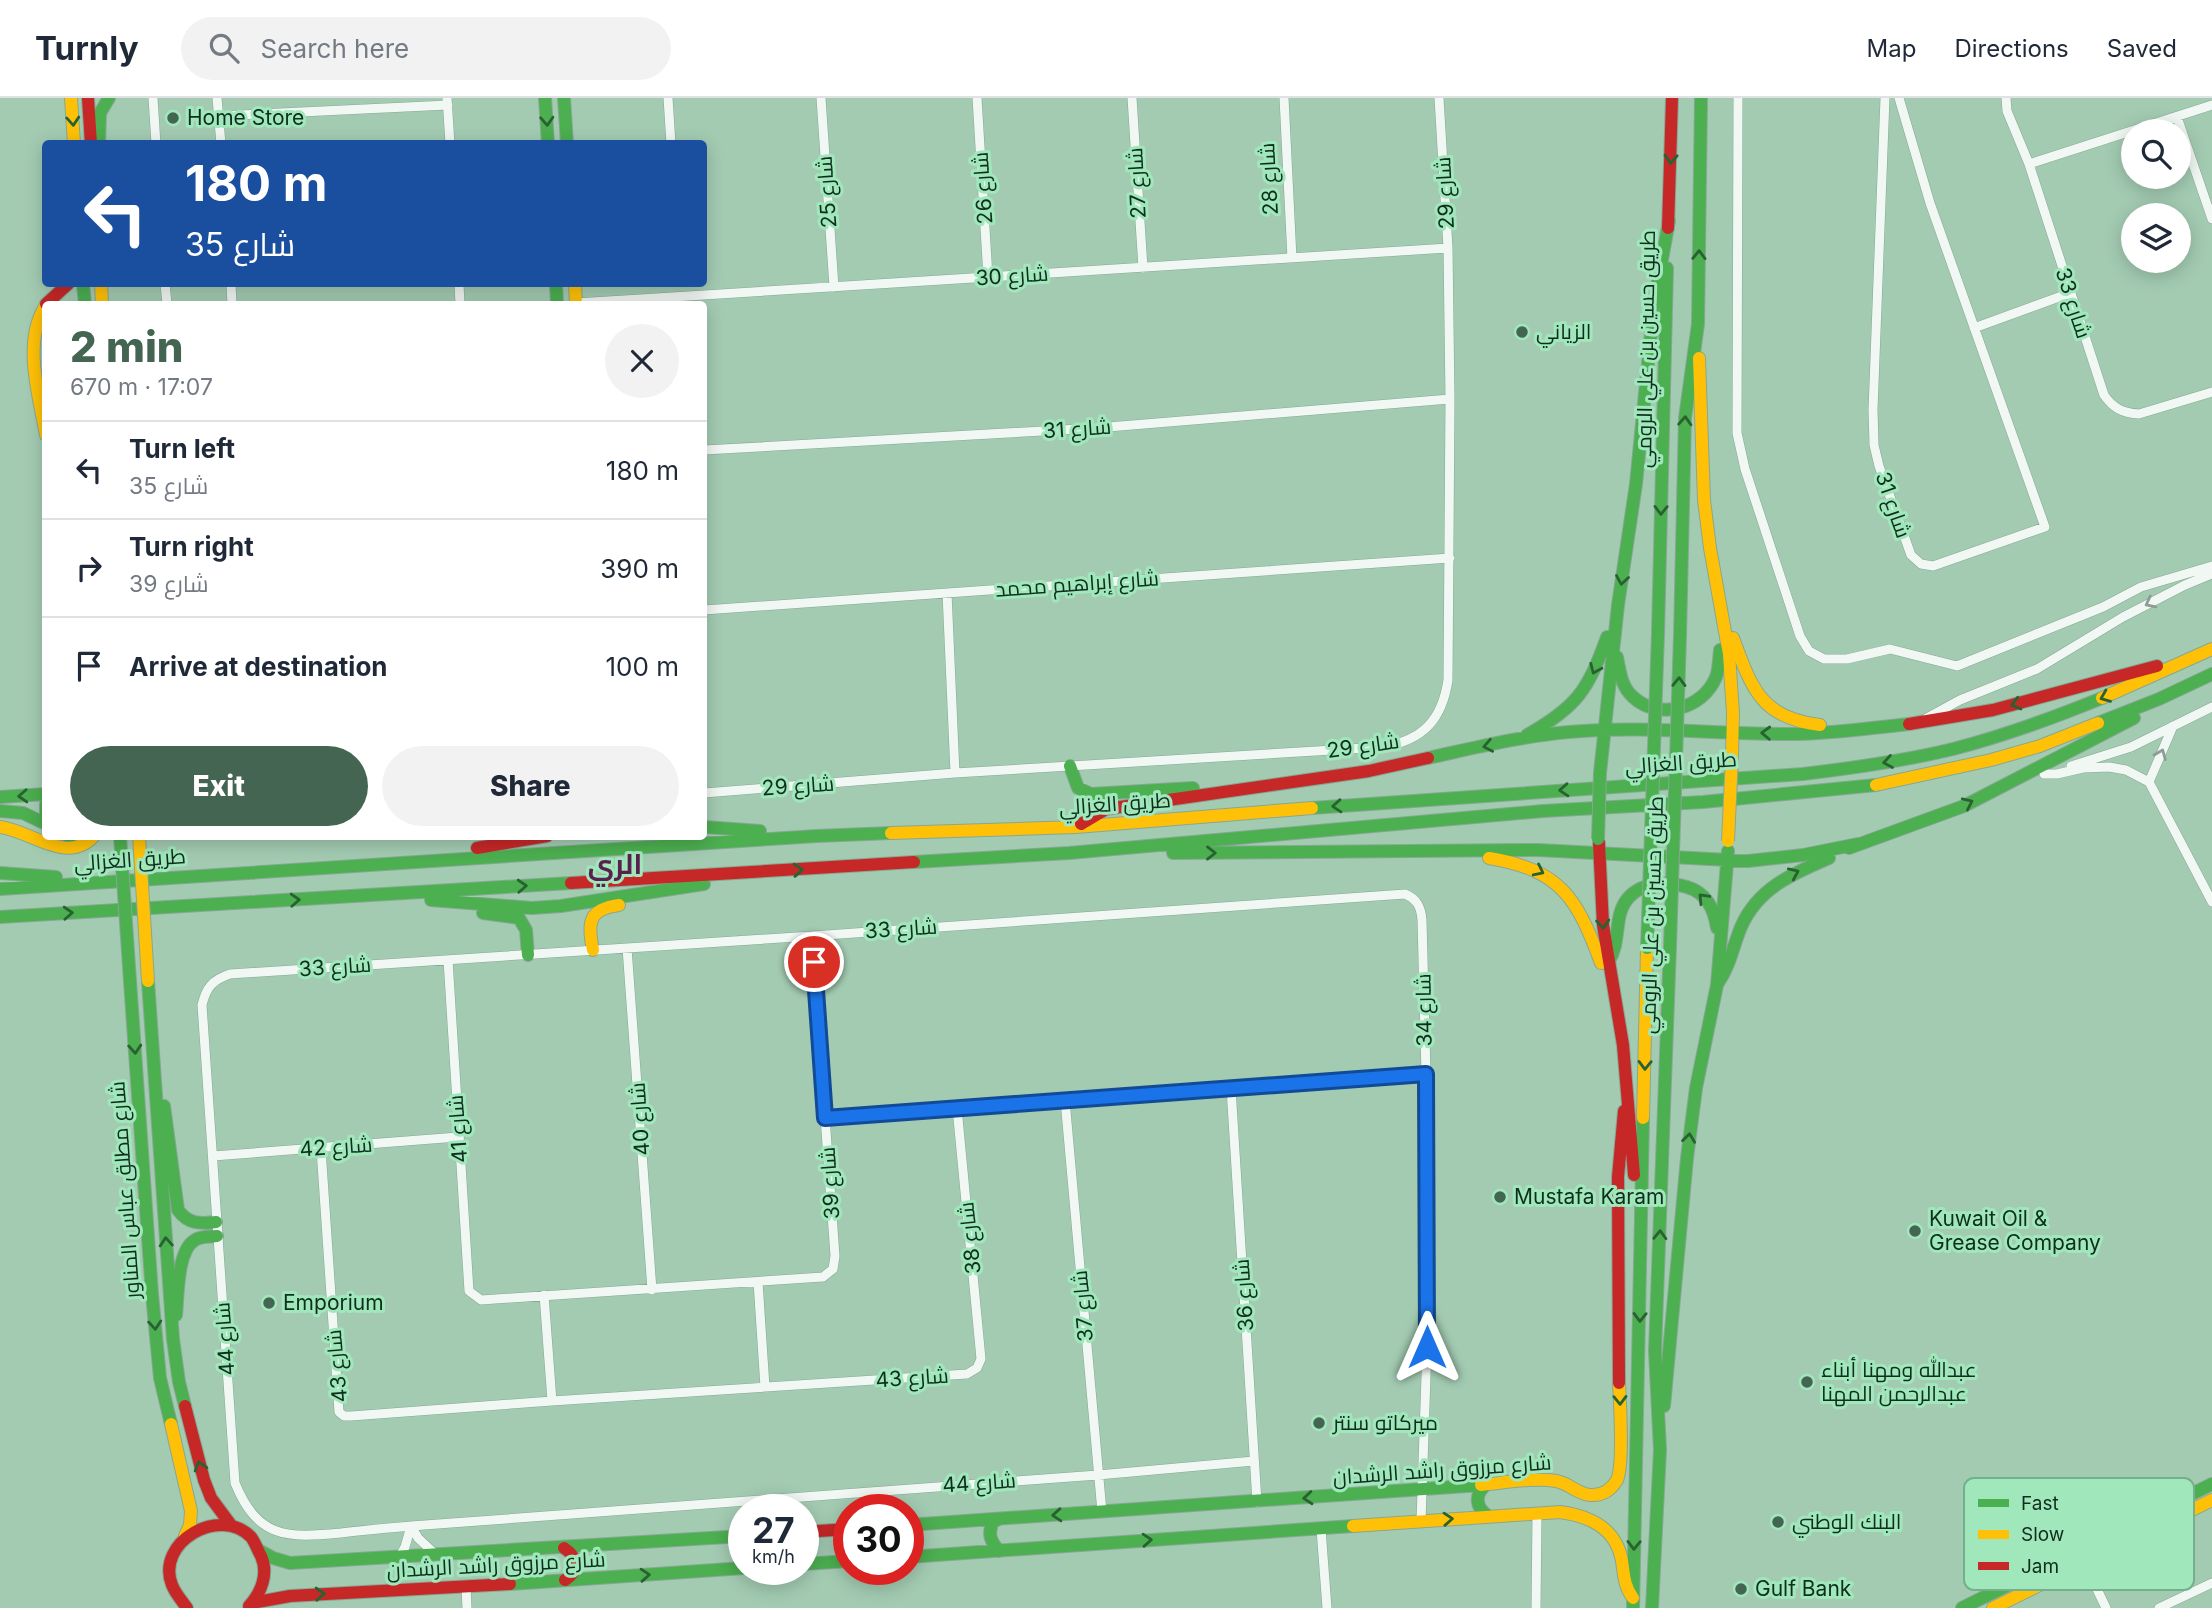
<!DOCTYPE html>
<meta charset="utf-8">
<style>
:root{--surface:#fff;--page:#f2f2f3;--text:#1f2937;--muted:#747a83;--line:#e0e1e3;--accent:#436551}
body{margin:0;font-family:Inter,Cairo,sans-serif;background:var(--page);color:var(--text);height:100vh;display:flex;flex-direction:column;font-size:26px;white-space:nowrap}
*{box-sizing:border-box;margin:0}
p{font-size:23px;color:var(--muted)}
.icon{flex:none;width:38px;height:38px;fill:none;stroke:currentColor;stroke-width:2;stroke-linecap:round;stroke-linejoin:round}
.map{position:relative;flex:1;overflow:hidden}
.panel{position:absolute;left:42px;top:203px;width:665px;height:539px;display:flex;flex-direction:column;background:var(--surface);border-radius:7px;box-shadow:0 4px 18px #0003}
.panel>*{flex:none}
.top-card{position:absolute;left:42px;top:42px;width:665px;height:147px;border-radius:7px;box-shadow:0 4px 18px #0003;background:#1a4fa0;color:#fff;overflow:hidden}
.buttons{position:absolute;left:2121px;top:21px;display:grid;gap:14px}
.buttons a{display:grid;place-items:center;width:70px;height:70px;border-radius:50%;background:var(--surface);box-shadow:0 4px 18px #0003;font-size:35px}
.speed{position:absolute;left:728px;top:1396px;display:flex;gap:14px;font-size:35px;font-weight:700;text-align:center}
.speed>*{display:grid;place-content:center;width:91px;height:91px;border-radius:50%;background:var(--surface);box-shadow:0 4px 18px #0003;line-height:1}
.speed small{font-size:18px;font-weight:400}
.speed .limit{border:10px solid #d22;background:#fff;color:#111}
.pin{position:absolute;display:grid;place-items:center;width:60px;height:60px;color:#fff;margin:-30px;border:4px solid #fff;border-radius:50%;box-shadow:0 2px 7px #0007}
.me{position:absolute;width:77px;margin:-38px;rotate:0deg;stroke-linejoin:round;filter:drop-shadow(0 0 5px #0008)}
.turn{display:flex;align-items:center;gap:24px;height:147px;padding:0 28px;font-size:32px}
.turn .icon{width:91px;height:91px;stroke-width:2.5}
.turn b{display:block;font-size:49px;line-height:60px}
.round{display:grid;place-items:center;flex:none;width:74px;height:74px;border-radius:37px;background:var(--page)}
.headline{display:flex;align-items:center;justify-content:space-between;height:119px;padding:0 28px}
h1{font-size:42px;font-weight:800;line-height:52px;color:var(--accent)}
.button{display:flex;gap:14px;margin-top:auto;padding:14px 28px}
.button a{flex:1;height:80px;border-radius:42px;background:var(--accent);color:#fff;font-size:28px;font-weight:800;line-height:80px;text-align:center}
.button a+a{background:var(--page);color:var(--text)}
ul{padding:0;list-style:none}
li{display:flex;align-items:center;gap:21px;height:98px;padding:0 28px;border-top:2px solid var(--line)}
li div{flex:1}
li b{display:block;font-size:26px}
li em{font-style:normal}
header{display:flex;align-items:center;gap:42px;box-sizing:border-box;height:98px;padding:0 35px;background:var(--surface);border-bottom:2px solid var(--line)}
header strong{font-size:33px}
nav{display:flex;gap:38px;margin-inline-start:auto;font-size:24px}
.search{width:490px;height:63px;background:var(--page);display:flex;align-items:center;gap:18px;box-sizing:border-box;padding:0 24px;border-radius:38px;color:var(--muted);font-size:26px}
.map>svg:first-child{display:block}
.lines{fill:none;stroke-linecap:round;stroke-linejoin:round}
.street-casing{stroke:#87a794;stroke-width:10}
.fast-casing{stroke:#87a794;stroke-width:14}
.slow-casing{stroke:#87a794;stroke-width:14}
.jam-casing{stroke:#87a794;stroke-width:14}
.street{stroke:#f1f7f3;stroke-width:9}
.fast{stroke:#4caf50;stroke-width:12}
.slow{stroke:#ffc107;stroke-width:12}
.jam{stroke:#c62828;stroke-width:12}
.fast-bridge-casing{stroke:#87a794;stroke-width:14;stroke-linecap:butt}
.slow-bridge-casing{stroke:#87a794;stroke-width:14;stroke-linecap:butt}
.fast-bridge{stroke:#4caf50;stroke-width:12}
.slow-bridge{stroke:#ffc107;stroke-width:12}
.oneway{stroke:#286231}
.oneway2{stroke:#8c9d93}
.route-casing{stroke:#114b97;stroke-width:18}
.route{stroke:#1a73e8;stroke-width:12}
.poi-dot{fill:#436551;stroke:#a0e8bc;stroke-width:2.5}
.labels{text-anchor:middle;stroke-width:6;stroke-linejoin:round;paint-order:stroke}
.poi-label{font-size:21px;fill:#102e1d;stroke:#a0e8bc;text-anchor:start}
.street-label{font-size:21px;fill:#102e1d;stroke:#a0e8bc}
.district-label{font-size:28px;font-weight:bold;fill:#59224d;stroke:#a0e8bc}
.key{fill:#a0e8bc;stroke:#75b08c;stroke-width:2}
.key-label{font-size:19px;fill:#102e1d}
</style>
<header>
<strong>Turnly</strong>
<div class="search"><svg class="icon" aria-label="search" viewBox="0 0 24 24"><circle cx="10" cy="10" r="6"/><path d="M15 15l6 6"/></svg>Search here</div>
<nav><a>Map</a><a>Directions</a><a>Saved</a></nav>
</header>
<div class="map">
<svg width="2212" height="1510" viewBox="0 0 2212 1510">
<rect width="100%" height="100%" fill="#a3cbb2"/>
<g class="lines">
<g class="street-casing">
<path id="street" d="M153,0l3,46
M217,0l4,46
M447,0l3,46
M668,0l3,46
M821,0l13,189
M977,0l11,179
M1132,0l11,170
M1284,0l8,160
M1738,0l-1,335 8,36 55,167 9,15 15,8h23l43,-10 67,17 146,-59 38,-20 71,-21
M1885,0l-12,312 1,35 5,21 32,89 10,9 12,2 112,-39 -115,-324 -31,-105
M2006,0l1,13 22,53 75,231c9,13 18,18 35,19l73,-22
M219,18l229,-11
M2177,19l35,102
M2029,66l183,-59
M165,186l2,20
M231,186l1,20
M459,186l1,20
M576,205l872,-55
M1974,230l96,-35
M704,352l392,-22 354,-29
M947,495l8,180
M704,512l746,-52
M1927,620l33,-18 77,-31 86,-52 62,-32 27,-11
M2071,668l60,-19 81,-40
M2044,676h13l26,-6 26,-1 17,3 23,12 63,120
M2149,684l24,-56
M704,695l251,-20 428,-26c40,-7 59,-27 65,-67l2,-281 -2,-151 -9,-150
M627,850l25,342
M448,862l21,331 12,9 342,-23 10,-8 2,-13 -23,-320
M1231,990l26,414
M1065,1002l37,412
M825,1020l601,-44
M321,1051l18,263 5,4h7l201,-15 415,-27 10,-6 4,-9 -24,-251
M213,1058l245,-19
M758,1184l7,105
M544,1197l8,106
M1254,1363l-156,14 -687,51c-23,2 -47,4 -70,7 -54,5 -83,6 -106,-50l-33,-478c4,-17 10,-25 28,-31l582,-38 593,-42c12,5 16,13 17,26l4,154 1,273 -6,174
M411,1428l7,12 17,16
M1321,1431l6,79
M400,1458l5,-9 6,-21
M2084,1464l22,46
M466,1489l1,21
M1536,1510l1,-94
M2159,1510l53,-25"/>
</g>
<g class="fast-casing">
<path id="fast" d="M545,0l3,46
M564,0l3,46
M99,46l1,-31 9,-15
M83,186l2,20
M556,186l1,20
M1658,535l9,-365
M1680,538l5,-218 13,-94 3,-226
M1617,559c3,15 4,29 16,40 26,24 70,12 83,-20 3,-8 3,-19 4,-27
M2098,625l61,-24 53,-25
M1527,637c50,-28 61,-45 80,-98
M1428,660c46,-10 94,-22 141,-26 76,-7 153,3 229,2 37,-1 74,-6 111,-10
M1070,668l8,22 13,6 102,-6
M1600,675l18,-168 18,-121 18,-181 15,-82
M0,699l46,-3
M46,706v14
M1312,710l491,-34c50,-6 101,-13 150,-25 51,-13 100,-31 149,-51
M0,713l23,2 23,11
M704,729l56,4
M68,738h3
M1849,750l115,-42 170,-88
M1173,755l365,-3 210,11 55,-6 55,-11
M914,764l155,-9 474,-42 160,-9 173,-17
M0,775l56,4
M0,791l817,-53 74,-3
M431,802l101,8 29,-2 143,-22
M483,815l36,5 7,12 2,25
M0,819l571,-34
M1609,863c9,-15 7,-31 11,-47 8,-30 41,-35 67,-27 20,6 27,22 30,41
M130,883l22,313 8,84 11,46
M148,883l25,358 6,43 6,24
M1718,885c12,-17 15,-37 23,-56 17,-39 51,-53 88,-69
M164,1008l14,104c10,14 22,14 38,12
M176,1217c2,-19 1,-65 19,-75 6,-4 15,-3 22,-4
M1664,1308l23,-248 9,-70 21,-103 11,-134
M1487,1386c-13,10 -12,23 1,32
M999,1421l-6,3c-6,12 -2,20 6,29
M908,1427l573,-40
M260,1453l13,7 17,5 454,-27
M908,1459l445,-31
M803,1466l46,-3
M510,1486l234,-16
M1633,1510l10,-490
M1652,1510l8,-158 -5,-99 15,-405
M1962,1510l250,-124"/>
</g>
<g class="slow-casing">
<path id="slow" d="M71,0l3,46
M101,186l1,20
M575,186l1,20
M46,207c-24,37 -7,90 0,130
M1699,260l5,142 6,48 19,106 4,59 -1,43
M1733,540c19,51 28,80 87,87
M2102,600l110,-49
M1876,687l115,-25 49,-14 58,-23
M0,729c34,5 67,38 94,9
M891,735l185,-6 236,-19
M1489,760c72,12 88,40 112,105
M593,852c-6,-28 -4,-41 26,-45
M1643,1020l4,-170
M171,1326l20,87 -1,14 -5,11
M1481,1387c23,-2 51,-8 75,-4 13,2 21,13 34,14 12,1 21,-5 27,-15 7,-15 3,-77 2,-97
M1353,1428l207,-14c30,4 56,16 62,49 2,13 2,25 11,37
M1993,1510l219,-108"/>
</g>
<g class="jam-casing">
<path id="jam" d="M88,0l3,46
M1668,130l4,-130
M46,206l22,-20
M1909,626l84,-14 164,-44
M1081,726l25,-15 263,-38 59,-13
M1599,745l4,82 20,120 11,130
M477,750l70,-12
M571,785l343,-21
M1619,1285l-1,-206 6,-66
M185,1308l19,74 7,18 20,27
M803,1434l46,-3
M564,1450c14,9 16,23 1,32
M252,1505l38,-7 220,-12
M187,1510c-5,-7 -12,-15 -15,-23 -17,-43 48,-80 79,-48 4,5 7,14 10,19 8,18 0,37 -12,50"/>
</g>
<use href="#street" class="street"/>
<use href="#fast" class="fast"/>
<use href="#slow" class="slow"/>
<use href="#jam" class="jam"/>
<g class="fast-bridge-casing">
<path id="fast-bridge" d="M120,738l10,145
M1598,741l2,-66
M1670,848l10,-310
M1647,850l11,-315"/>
</g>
<g class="slow-bridge-casing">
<path id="slow-bridge" d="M139,738l9,145
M1728,743l4,-85"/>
</g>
<use href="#fast-bridge" class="fast-bridge"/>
<use href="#slow-bridge" class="slow-bridge"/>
</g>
<defs><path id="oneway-chevron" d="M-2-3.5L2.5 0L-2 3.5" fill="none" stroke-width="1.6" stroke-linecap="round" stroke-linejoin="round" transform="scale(1.75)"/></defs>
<g class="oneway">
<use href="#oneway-chevron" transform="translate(73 23) rotate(86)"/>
<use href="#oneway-chevron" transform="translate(547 23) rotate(87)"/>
<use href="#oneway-chevron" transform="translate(1671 61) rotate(92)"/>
<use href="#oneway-chevron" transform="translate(1699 157) rotate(-89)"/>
<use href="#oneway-chevron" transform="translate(1685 323) rotate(-87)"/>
<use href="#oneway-chevron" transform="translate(1661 412) rotate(91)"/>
<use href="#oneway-chevron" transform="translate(1622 482) rotate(99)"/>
<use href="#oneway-chevron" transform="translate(1595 571) rotate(114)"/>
<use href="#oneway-chevron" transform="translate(1679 584) rotate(-89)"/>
<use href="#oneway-chevron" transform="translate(2105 599) rotate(158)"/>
<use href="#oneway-chevron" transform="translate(2016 606) rotate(165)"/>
<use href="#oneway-chevron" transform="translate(1766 635) rotate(-178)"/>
<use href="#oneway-chevron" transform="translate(1488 648) rotate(169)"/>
<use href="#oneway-chevron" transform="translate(1888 664) rotate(170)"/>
<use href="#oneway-chevron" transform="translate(1564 692) rotate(176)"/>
<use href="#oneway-chevron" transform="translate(23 698) rotate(177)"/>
<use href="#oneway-chevron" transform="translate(1968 705) rotate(-25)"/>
<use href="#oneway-chevron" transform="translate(1337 708) rotate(176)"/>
<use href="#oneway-chevron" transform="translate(1211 755)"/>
<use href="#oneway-chevron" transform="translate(798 772) rotate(-4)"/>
<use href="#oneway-chevron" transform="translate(1539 773) rotate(26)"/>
<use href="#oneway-chevron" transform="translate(1794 775) rotate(-24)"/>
<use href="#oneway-chevron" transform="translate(522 788) rotate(-3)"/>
<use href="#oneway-chevron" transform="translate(1703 800) rotate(-133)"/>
<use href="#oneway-chevron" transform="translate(295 802) rotate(-3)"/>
<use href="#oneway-chevron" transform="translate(68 815) rotate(-3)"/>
<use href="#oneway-chevron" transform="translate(1603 826) rotate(85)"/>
<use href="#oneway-chevron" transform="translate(135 951) rotate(86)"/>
<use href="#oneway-chevron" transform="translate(1645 967) rotate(91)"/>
<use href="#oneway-chevron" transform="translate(1689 1040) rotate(-83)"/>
<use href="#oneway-chevron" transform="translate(1660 1137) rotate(-88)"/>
<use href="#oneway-chevron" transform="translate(166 1144) rotate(-94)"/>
<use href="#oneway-chevron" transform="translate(1640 1219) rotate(91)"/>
<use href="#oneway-chevron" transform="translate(155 1227) rotate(85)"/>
<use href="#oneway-chevron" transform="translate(1620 1302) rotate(89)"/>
<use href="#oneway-chevron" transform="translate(200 1368) rotate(-106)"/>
<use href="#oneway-chevron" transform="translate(1308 1400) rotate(175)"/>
<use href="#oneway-chevron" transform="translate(1057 1417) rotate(176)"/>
<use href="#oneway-chevron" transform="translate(1448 1421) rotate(-4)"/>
<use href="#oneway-chevron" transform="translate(1147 1442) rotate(-4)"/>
<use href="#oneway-chevron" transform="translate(1634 1447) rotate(91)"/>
<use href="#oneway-chevron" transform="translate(645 1477) rotate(-4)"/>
<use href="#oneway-chevron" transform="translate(320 1496) rotate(-3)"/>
</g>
<g class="oneway2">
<use href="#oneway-chevron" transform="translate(2150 505) rotate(153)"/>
<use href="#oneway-chevron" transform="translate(2161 656) rotate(-68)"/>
</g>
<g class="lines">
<g class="route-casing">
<path id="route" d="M814,864l11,156 601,-44 1,273"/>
</g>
<use href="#route" class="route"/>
</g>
<g class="poi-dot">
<circle cx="173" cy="20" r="7"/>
<circle cx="1522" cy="234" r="7"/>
<circle cx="1500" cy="1099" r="7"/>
<circle cx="1915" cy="1133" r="7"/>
<circle cx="269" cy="1205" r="7"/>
<circle cx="1807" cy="1284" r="7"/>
<circle cx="1319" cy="1325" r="7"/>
<circle cx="1778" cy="1424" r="7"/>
<circle cx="1741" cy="1491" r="7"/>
</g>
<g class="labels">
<g class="poi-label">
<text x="187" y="27">Home Store</text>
<text x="1536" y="241">الزياني</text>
<text x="1514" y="1106">Mustafa Karam</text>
<text x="1929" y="1128">Kuwait Oil &amp;<tspan x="1929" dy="24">Grease Company</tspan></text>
<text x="283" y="1212">Emporium</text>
<text x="1821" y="1279">عبدالله ومهنا أبناء<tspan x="1821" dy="24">عبدالرحمن المهنا</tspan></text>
<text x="1333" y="1332">ميركاتو سنتر</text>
<text x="1792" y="1431">البنك الوطني</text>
<text x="1755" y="1498">Gulf Bank</text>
</g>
<g class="street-label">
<text transform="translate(1269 81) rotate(-93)" y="7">شارع 28</text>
<text transform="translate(1137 85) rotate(-93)" y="7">شارع 27</text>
<text transform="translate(983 90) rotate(-94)" y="7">شارع 26</text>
<text transform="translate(827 94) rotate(-94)" y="7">شارع 25</text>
<text transform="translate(1445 95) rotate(-93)" y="7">شارع 29</text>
<text transform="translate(1012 178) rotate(-4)" y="7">شارع 30</text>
<text transform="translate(2073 205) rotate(72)" y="7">شارع 33</text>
<text transform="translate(1646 251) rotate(-89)" y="7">طريق حسين بن علي الرومي</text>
<text transform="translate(1077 331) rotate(-4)" y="7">شارع 31</text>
<text transform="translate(1893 407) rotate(71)" y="7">شارع 31</text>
<text transform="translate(1077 486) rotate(-4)" y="7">شارع إبراهيم محمد</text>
<text transform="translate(1363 648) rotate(-8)" y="7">شارع 29</text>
<text transform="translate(1681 665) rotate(-4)" y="7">طريق الغزالي</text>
<text transform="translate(798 688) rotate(-4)" y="7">شارع 29</text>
<text transform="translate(1115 706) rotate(-4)" y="7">طريق الغزالي</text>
<text transform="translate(130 762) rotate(-4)" y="7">طريق الغزالي</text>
<text transform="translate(1652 817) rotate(-88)" y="7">طريق حسين بن علي الرومي</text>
<text transform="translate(901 831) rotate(-4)" y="7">شارع 33</text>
<text transform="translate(335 869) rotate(-4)" y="7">شارع 33</text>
<text transform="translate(1424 912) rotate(-91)" y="7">شارع 34</text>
<text transform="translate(640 1021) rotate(-94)" y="7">شارع 40</text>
<text transform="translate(458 1031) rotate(-94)" y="7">شارع 41</text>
<text transform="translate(336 1049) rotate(-4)" y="7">شارع 42</text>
<text transform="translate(830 1085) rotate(-94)" y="7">شارع 39</text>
<text transform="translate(125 1092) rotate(-94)" y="7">شارع مطلق عباس المناور</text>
<text transform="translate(970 1140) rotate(-96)" y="7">شارع 38</text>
<text transform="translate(1244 1197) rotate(-94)" y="7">شارع 36</text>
<text transform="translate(1083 1208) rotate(-95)" y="7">شارع 37</text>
<text transform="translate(225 1241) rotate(-94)" y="7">شارع 44</text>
<text transform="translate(337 1268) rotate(-95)" y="7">شارع 43</text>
<text transform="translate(912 1280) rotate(-4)" y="7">شارع 43</text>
<text transform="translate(1442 1372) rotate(-4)" y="7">شارع مرزوق راشد الرشدان</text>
<text transform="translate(979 1385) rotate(-4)" y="7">شارع 44</text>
<text transform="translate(496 1467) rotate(-3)" y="7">شارع مرزوق راشد الرشدان</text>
</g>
<g class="district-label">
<text x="615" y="776">الري</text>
</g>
</g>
<rect x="1964" y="1380" width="230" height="112" rx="10" class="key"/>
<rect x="1978" y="1401" width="31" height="8" fill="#4caf50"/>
<rect x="1978" y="1432" width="31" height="9" fill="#ffc107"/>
<rect x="1978" y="1464" width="31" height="8" fill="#c62828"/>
<g class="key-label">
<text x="2021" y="1412">Fast</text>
<text x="2021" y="1443">Slow</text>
<text x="2021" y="1475">Jam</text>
</g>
</svg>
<div class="buttons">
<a><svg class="icon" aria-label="search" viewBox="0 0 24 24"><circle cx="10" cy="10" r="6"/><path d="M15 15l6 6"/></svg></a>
<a><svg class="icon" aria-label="layers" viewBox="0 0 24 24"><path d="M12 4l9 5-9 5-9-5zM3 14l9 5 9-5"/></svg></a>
</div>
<div class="speed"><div>27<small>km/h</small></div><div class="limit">30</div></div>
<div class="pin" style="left:814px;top:864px;background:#d93025"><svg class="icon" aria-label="arrive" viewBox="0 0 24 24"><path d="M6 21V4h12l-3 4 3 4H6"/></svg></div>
<svg class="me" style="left:1427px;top:1249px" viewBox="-20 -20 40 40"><path d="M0-17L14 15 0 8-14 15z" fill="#1a73e8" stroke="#fff" stroke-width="4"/></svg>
<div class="top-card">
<div class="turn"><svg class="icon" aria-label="left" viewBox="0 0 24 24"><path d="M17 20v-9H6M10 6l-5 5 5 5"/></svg><div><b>180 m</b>شارع 35</div></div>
</div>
<section class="panel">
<div class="headline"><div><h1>2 min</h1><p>670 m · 17:07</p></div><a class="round"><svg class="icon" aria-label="close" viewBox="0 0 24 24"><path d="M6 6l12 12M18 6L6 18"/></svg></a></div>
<ul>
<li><svg class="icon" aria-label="left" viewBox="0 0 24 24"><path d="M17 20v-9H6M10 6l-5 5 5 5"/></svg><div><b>Turn left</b><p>شارع 35</p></div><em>180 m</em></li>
<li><svg class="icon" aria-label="right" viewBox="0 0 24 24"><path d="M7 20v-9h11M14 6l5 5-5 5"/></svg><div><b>Turn right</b><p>شارع 39</p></div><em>390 m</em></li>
<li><svg class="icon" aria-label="arrive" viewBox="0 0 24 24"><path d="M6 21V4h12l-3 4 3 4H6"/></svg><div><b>Arrive at destination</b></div><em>100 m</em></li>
</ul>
<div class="button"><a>Exit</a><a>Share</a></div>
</section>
</div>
